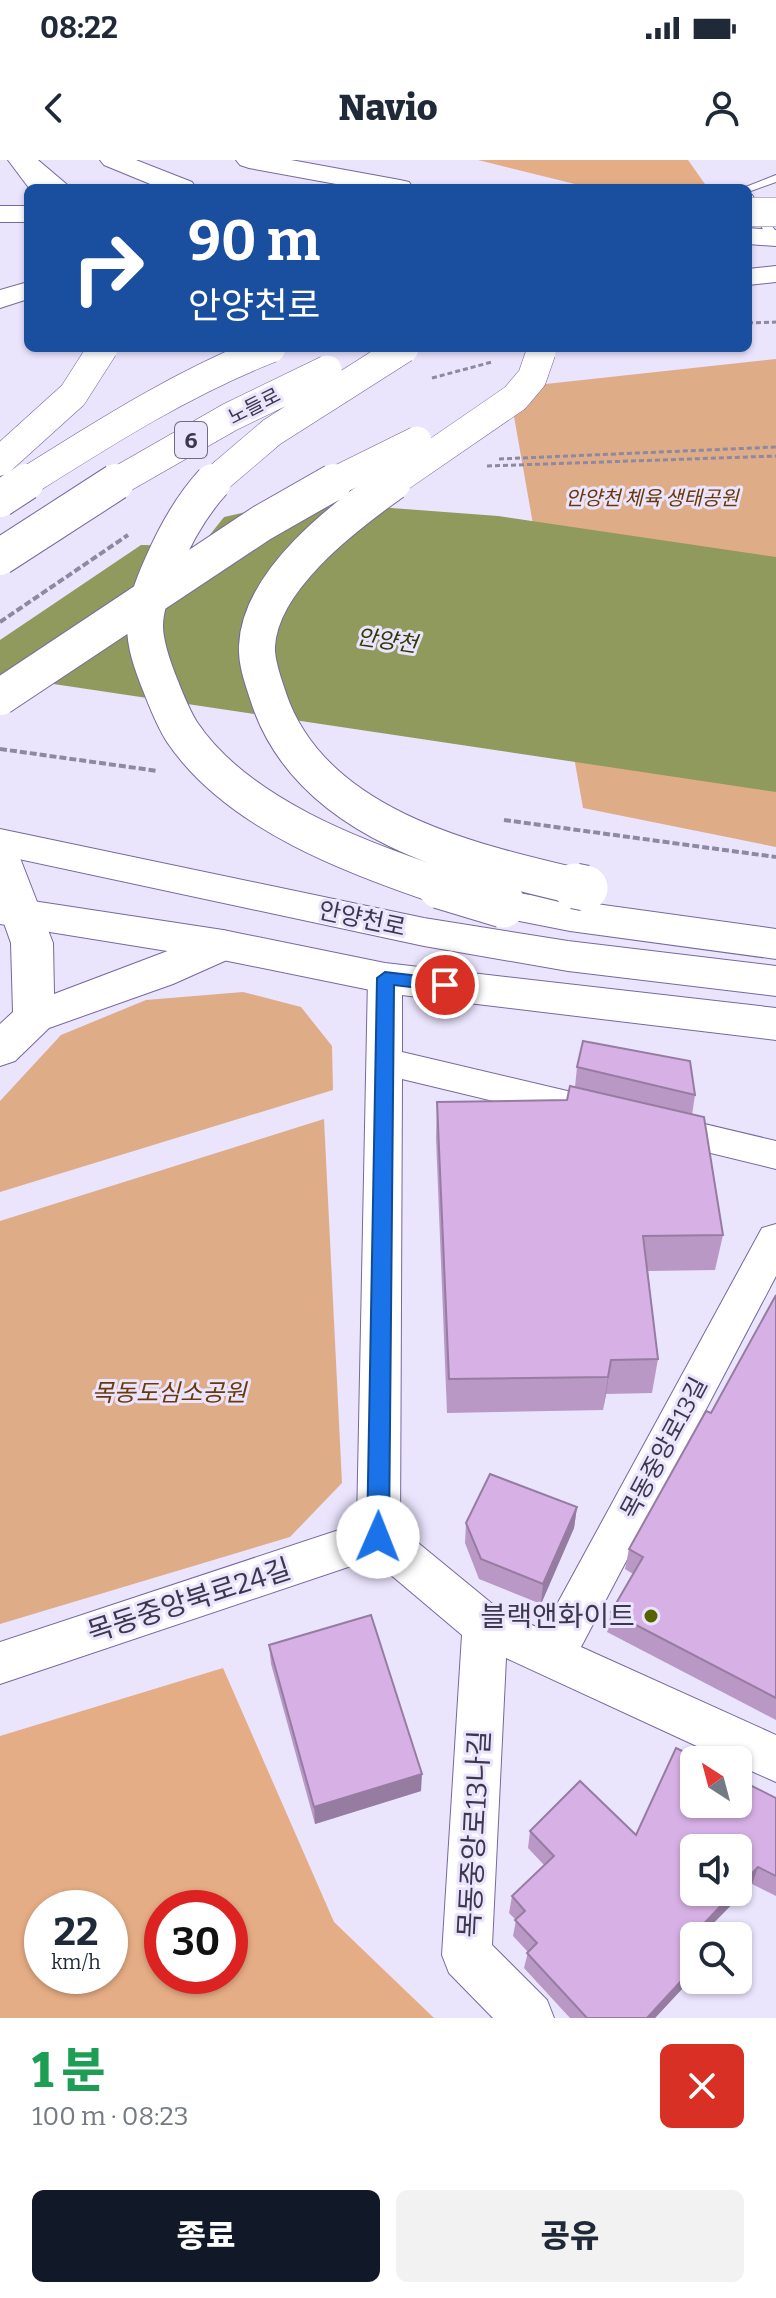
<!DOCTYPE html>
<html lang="ko">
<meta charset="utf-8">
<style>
:root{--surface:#fff;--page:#f2f2f3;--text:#1f2937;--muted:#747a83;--accent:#111827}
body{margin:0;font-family:Bitter,"Noto Sans KR",serif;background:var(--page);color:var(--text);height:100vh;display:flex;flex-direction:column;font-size:30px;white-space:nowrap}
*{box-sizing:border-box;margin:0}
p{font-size:26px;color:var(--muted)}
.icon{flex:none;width:44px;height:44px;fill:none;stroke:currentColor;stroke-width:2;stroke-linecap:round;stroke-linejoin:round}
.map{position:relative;height:1858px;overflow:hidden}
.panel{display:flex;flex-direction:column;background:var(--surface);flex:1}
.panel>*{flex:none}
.top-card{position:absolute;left:24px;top:24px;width:728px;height:168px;border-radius:12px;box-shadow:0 2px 6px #0004;background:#1a4fa0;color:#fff;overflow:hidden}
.needle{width:52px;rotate:324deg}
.buttons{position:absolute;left:680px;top:1586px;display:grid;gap:16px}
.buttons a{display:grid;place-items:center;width:72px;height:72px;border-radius:12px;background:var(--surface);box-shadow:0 2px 6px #0004;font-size:40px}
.speed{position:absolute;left:24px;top:1730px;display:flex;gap:16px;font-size:40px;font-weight:700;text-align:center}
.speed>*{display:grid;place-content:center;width:104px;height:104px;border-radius:50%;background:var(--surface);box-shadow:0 2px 6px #0004;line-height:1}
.speed small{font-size:20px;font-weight:400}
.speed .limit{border:12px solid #d22;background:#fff;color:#111}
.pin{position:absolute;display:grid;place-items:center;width:68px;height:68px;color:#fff;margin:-34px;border:4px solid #fff;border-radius:50%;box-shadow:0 2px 8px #0007}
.me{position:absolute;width:88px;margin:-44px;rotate:1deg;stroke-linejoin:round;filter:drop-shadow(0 0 6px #0008)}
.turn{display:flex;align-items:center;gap:28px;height:168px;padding:0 32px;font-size:36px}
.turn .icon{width:104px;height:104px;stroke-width:2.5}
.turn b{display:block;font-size:56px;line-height:68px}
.round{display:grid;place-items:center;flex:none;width:84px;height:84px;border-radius:12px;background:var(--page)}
.head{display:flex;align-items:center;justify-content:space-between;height:136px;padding:0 32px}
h1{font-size:48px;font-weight:800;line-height:60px;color:#1e9e55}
.action{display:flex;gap:16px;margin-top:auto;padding:16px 32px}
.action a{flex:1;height:92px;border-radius:12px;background:var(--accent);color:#fff;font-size:32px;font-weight:800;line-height:92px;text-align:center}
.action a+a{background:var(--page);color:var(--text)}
.status{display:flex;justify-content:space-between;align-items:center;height:56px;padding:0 40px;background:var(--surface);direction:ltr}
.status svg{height:22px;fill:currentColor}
header{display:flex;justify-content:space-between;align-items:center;height:104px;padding:0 32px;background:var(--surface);font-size:36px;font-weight:800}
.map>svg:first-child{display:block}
.green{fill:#dfac88}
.forest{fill:#e5ad85;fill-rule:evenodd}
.water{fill:#909a5d}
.pier{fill:#eae4fd}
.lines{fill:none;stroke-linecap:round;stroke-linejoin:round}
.service-casing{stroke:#77689e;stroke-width:2}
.minor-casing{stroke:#77689e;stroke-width:2}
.secondary-casing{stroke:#77689e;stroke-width:2}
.primary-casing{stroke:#77689e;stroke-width:2}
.trunk-casing{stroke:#77689e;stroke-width:2}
.path-far1{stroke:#8e88a1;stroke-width:3;stroke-dasharray:5 3;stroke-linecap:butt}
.path{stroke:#8e88a1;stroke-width:4;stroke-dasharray:7 3;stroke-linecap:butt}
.service{fill:#fff;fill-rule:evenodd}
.minor{fill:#fff;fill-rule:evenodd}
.secondary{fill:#fff;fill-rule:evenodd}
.primary{fill:#fff;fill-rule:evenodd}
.trunk{fill:#fff;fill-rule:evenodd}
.primary-bridge-far2-casing{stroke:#77689e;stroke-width:30;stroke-linecap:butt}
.primary-bridge-far1-casing{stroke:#77689e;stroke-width:38;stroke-linecap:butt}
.primary-bridge-casing{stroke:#77689e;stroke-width:47;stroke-linecap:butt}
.path-bridge{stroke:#8e88a1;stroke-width:3;stroke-dasharray:5 3;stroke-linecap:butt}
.primary-bridge-far2{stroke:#fff;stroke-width:29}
.primary-bridge-far1{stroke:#fff;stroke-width:36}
.primary-bridge{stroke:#fff;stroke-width:45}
.wall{fill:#b998c6}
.shaded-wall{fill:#967ca1}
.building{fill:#d7b1e6;stroke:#967ca1;stroke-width:2}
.route{fill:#1a73e8;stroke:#114b97;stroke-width:2}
.poi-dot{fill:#586201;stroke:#eae4fd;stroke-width:3}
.labels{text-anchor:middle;stroke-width:6;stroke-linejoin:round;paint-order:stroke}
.far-street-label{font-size:20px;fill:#3d364f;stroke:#eae4fd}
.far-park-label{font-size:20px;font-style:italic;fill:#6b3808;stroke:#eae4fd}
.shield{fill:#eae4fd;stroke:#716a83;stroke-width:2}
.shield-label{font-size:22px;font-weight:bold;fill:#3d364f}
.far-water-label{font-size:22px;font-style:italic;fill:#313706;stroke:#eae4fd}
.street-label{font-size:24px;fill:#3d364f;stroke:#eae4fd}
.park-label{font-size:24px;font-style:italic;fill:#6b3808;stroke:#eae4fd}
.near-street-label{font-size:28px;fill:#3d364f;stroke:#eae4fd}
.near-poi-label{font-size:28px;fill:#3d364f;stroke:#eae4fd;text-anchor:end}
</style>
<div class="status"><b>08:22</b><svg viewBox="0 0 49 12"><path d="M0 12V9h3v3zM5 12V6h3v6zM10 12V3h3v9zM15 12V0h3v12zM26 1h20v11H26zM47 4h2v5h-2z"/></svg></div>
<header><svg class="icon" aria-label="back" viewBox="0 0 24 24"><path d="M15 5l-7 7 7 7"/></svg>Navio<svg class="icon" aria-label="person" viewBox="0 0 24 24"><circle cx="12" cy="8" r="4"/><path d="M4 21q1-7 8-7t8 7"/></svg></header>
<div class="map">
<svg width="776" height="1858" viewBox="0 0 776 1858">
<rect width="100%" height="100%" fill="#eae4fd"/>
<path class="green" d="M776,199v488l-193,-39 -74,-420z
M243,832l58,15 31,39 1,44 -333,102v-91l61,-66 85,-35z
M324,959l18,364 -52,54 -290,87v-403z"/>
<path class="forest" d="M478,0h210l19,27h-120z
M223,1508l111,254 100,96h-434v-282zM42,1748h68v68h-68zM162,1748h68v68h-68z"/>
<path class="water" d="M0,340l39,9 172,11 57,-13h110l120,9 278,41v235l-776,-116z"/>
<path class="pier" d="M0,336l40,9 171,11 17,-4 -27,34 -60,-1 -141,95z"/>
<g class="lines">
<g class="service-casing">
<path id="service" d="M776,15v7l-28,10v-4h-5z
M748,34l4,1 24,37v9l-6,-1 -22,-34z"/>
</g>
<g class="minor-casing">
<path id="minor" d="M385,806l12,3 5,9v74l195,46 13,4 5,10 -5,10 -13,4 -195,-47 -2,449 101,83 42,19 219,-402 14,-4v52l-195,371 195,88v47l-38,-17v-5h-11l-221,-102 -14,287 55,55 7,18h-61l-44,-45 -7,-18 20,-320 -90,-76 -372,125v-42l357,-118 11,-546 5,-9z
M658,953l118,28v28l-131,-32 -5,-10 5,-10z"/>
</g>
<g class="secondary-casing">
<path id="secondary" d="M0,669l424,89 144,23 208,25v30l-208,-25 -144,-25 -424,-91z
M0,736l223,34 162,33 391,45v32l-391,-47 -162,-33 -223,-36z"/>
</g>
<g class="primary-casing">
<path id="primary" d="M9,0h29l33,28h-29z
M100,0h36l56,22 4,6h-36l-56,-23z
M236,0h55l109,20 9,2 4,6h-55l-109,-20 -9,-3z
M776,106v16l-28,3v-16z
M0,685l14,4 6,9 33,85 1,51 169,-64 15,5 6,10 -6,10 -65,29 -124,44 -34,33 -15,5v-42l13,-12 -2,-69 -11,-31z
M503,731l273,38v30l-206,-28 -81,-16 -6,-10 6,-10z"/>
</g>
<g class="trunk-casing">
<path id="trunk" d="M8,0h26l21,28h-26z
M0,46h28v16h-28z
M748,68l28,2v16l-28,-2z
M28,122v17l-28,9v-18z"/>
</g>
<path class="path-far1" d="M748,163l28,-1
M499,299l277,-12
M487,306l289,-10"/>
<path class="path" d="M0,462l128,-87
M0,589l158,22
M504,660l272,37"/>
<use href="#service" class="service"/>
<use href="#minor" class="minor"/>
<use href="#secondary" class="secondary"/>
<use href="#primary" class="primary"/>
<use href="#trunk" class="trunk"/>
<g class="primary-bridge-far2-casing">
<path id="primary-bridge-far2" d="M748,52h28
M0,301l73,-66 30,-47
M23,324c81,-51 159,-101 248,-136
M113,324l117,-67 97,-47
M211,324l61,-52 132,-84
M330,324l87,-43
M390,324l125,-86 17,-20 9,-26"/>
</g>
<g class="primary-bridge-far1-casing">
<path id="primary-bridge-far1" d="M213,322c-22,24 -38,53 -51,83 -23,51 -22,70 -1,122 6,15 12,31 21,45 55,82 174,126 264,156
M393,322c-49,35 -133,98 -136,164 -1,18 7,37 12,53 43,127 199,162 314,189
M0,339l26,-17
M0,397l116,-75
M0,537l262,-174 72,-41"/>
</g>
<g class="primary-bridge-casing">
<path id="primary-bridge" d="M440,726l63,19
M575,726l10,2"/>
</g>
<path class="path-bridge" d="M432,218l60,-16"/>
<use href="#primary-bridge-far2" class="primary-bridge-far2"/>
<use href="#primary-bridge-far1" class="primary-bridge-far1"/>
<use href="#primary-bridge" class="primary-bridge"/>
</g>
<path class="wall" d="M577,907l118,28 -3,20 31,120 -8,35 -67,1 10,88 -6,34 -46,1 -3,16 -156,3 -11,-275 1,-36 130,-2 8,-13z
M776,1135v425l-169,-88 4,-20 22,-38 -8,-5 4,-20 82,-136z
M577,1347l-3,21 -33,76 -62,-25 -14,-36 1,-20z
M269,1485l152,146 -106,33 -44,-160z
M776,1638v98l-24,-12 -58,52v40l-39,42h-85l-46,-50 4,-16 -15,-16 3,-16 -7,-7 3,-17 32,-31 -16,-17 2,-17 106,4z"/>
<path class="shaded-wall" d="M611,1200l-5,34 -3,16 5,-33z
M577,1347l-3,21 -33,76 2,-20z
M422,1614l-1,17 -106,33 -1,-17z
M758,1707l-6,17 -51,52 -8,-1 41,-43h4v-4z
M694,1807v9l-39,42h-8z"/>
<path class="building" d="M583,881l107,20 5,34 -118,-28z
M570,926l134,31 19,118 -80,1 15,123 -47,1 -3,17 -159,2 -12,-277 130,-2z
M776,1135v403l-165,-86 32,-55 -14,-8 77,-138 5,2z
M490,1314l87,33 -34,77 -62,-25 -15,-36z
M371,1455l51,159 -108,33 -45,-162z
M676,1588l24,12h-6v44h44v-25l38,19v78l-18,-9 -20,21v-40h-44v44h40l-41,43 1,1v31l-47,51h-60l-60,-65 10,-10 -22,-23 10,-9 -13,-15 42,-40 -24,-25 50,-50 56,54z"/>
<path class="route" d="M385,812l60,7 9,6 -9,6 -51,-6 -5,552 -3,7 -8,3 -8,-3 -3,-7 10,-559z"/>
<circle class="poi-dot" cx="651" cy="1456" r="8"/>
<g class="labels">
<g class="far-street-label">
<text transform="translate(254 246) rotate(-27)" y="7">노들로</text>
</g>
<g class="far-park-label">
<text x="652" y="345">안양천 체육 생태공원</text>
</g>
<rect class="shield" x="175" y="262" width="32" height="36" rx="6"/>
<g class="shield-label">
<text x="191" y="288">6</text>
</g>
<g class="far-water-label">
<text transform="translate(387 480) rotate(8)" y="8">안양천</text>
</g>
<g class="street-label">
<text transform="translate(362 759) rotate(12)" y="8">안양천로</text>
<text transform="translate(664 1288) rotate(-62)" y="8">목동중앙로13길</text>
</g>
<g class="park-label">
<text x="169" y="1241">목동도심소공원</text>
</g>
<g class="near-street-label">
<text transform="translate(189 1440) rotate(-18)" y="10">목동중앙북로24길</text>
<text transform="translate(474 1674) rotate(-87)" y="10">목동중앙로13나길</text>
</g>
<g class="near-poi-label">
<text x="635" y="1466">블랙앤화이트</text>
</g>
</g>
</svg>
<div class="buttons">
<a><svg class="needle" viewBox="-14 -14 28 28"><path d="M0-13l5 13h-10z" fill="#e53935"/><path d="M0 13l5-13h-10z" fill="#747a83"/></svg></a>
<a><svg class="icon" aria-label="sound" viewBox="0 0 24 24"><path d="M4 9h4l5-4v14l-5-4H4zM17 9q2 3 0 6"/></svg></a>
<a><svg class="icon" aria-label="search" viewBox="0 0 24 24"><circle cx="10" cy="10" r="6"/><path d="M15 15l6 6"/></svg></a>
</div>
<div class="speed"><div>22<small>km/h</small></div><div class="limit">30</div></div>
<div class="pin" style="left:445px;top:825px;background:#d93025"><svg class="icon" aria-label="arrive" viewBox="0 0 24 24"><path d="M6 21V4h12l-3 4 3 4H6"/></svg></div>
<svg class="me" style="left:378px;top:1377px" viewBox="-20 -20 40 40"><circle r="19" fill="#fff"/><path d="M0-13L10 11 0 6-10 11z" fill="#1a73e8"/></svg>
<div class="top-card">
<div class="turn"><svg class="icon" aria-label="right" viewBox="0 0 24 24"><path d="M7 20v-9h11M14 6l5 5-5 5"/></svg><div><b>90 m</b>안양천로</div></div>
</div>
</div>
<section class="panel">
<div class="head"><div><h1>1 분</h1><p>100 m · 08:23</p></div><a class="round" style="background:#d93025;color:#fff"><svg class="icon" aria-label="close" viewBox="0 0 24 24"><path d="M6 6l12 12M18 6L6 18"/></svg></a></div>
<div class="action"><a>종료</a><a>공유</a></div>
</section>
